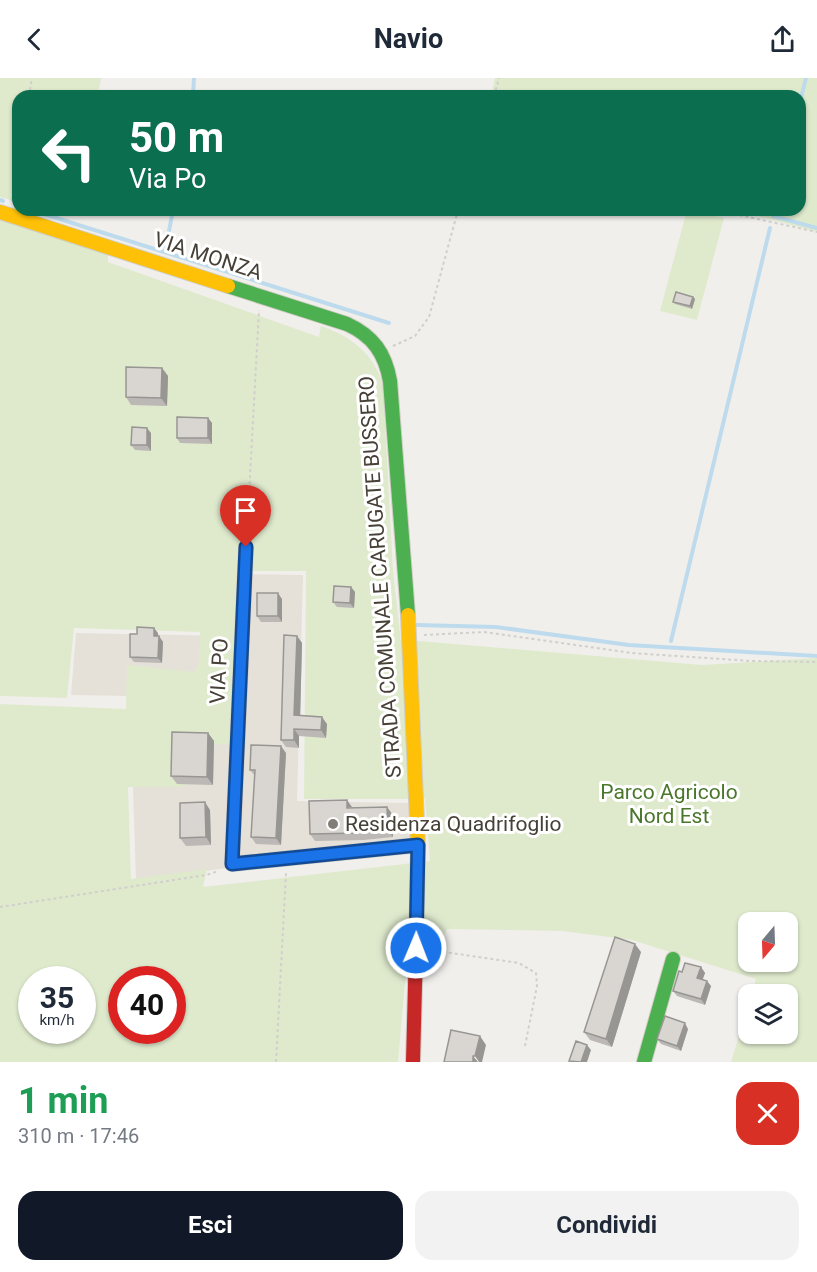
<!DOCTYPE html>
<html lang="it">
<meta charset="utf-8">
<style>
:root{--surface:#fff;--page:#f2f2f3;--text:#1f2937;--muted:#747a83;--accent:#111827}
body{margin:0;font-family:Roboto,sans-serif;background:var(--page);color:var(--text);height:100vh;display:flex;flex-direction:column;font-size:22px;white-space:nowrap}
*{box-sizing:border-box;margin:0}
p{font-size:20px;color:var(--muted)}
.icon{flex:none;width:33px;height:33px;fill:none;stroke:currentColor;stroke-width:2;stroke-linecap:round;stroke-linejoin:round}
.map{position:relative;height:984px;overflow:hidden}
.details{display:flex;flex-direction:column;background:var(--surface);flex:1}
.details>*{flex:none}
.banner{position:absolute;left:12px;top:12px;width:794px;height:126px;border-radius:18px;box-shadow:0 2px 4px #0004;background:#0b6e4f;color:#fff;overflow:hidden}
.needle{width:39px;rotate:199deg}
.controls{position:absolute;left:738px;top:834px;display:grid;gap:12px}
.controls a{display:grid;place-items:center;width:60px;height:60px;border-radius:12px;background:var(--surface);box-shadow:0 2px 4px #0004;font-size:30px}
.speed{position:absolute;left:18px;top:888px;display:flex;gap:12px;font-size:30px;font-weight:700;text-align:center}
.speed>*{display:grid;place-content:center;width:78px;height:78px;border-radius:50%;background:var(--surface);box-shadow:0 2px 4px #0004;line-height:1}
.speed small{font-size:15px;font-weight:400}
.speed .limit{border:9px solid #d22;background:#fff;color:#111}
.pin{position:absolute;display:grid;place-items:center;width:51px;height:51px;color:#fff;margin:-62px -26px;border-radius:50% 50% 50% 0;rotate:-45deg;box-shadow:0 0 6px #0007}
.pin .icon{rotate:45deg}
.me{position:absolute;width:66px;margin:-33px;rotate:1deg;stroke-linejoin:round;filter:drop-shadow(0 0 4px #0008)}
.turn{display:flex;align-items:center;gap:21px;height:126px;padding:0 18px;font-size:27px}
.turn .icon{width:78px;height:78px;stroke-width:2.5}
.turn b{display:block;font-size:42px;line-height:51px}
.round{display:grid;place-items:center;flex:none;width:63px;height:63px;border-radius:18px;background:var(--page)}
.overview{display:flex;align-items:center;justify-content:space-between;height:102px;padding:0 18px}
h1{font-size:36px;font-weight:700;line-height:45px;color:#1e9e55}
.cta{display:flex;gap:12px;margin-top:auto;padding:12px 18px}
.cta a{flex:1;height:69px;border-radius:18px;background:var(--accent);color:#fff;font-size:24px;font-weight:700;line-height:69px;text-align:center}
.cta a+a{background:var(--page);color:var(--text)}
header{display:flex;justify-content:space-between;align-items:center;height:78px;padding:0 18px;background:var(--surface);font-size:27px;font-weight:700}
.map>svg:first-child{display:block}
.residential{fill:#e5e1d9}
.green{fill:#dfeacd;fill-rule:evenodd}
.lines{fill:none;stroke-linecap:round;stroke-linejoin:round}
.stream{stroke:#bddbed;stroke-width:4}
.fast-casing{stroke:#d0ccc3;stroke-width:16}
.slow-casing{stroke:#d0ccc3;stroke-width:16}
.jam-casing{stroke:#d0ccc3;stroke-width:16}
.path{stroke:#d1cfcc;stroke-width:2;stroke-dasharray:3 3;stroke-linecap:butt}
.fast{stroke:#4caf50;stroke-width:14}
.slow{stroke:#ffc107;stroke-width:14}
.jam{stroke:#c62828;stroke-width:14}
.wall{fill:#bbb8b5}
.shaded-wall{fill:#989693}
.building{fill:#d9d6d2;stroke:#989693;stroke-width:1.5}
.route-casing{stroke:#114b97;stroke-width:15}
.route{stroke:#1a73e8;stroke-width:10}
.poi-dot{fill:#827d76;stroke:#fff;stroke-width:2}
.labels{text-anchor:middle;stroke-width:6;stroke-linejoin:round;paint-order:stroke}
.street-label{font-size:21px;fill:#474037;stroke:#fff}
.park-label{font-size:21px;fill:#4a772c;stroke:#fff}
.poi-label{font-size:21px;fill:#474037;stroke:#fff;text-anchor:start}
</style>
<header><svg class="icon" aria-label="back" viewBox="0 0 24 24"><path d="M15 5l-7 7 7 7"/></svg>Navio<svg class="icon" aria-label="share" viewBox="0 0 24 24"><path d="M12 15V3M7 8l5-5 5 5M5 13v7h14v-7"/></svg></header>
<div class="map">
<svg width="817" height="984" viewBox="0 0 817 984">
<rect width="100%" height="100%" fill="#f1efec"/>
<path class="residential" d="M239,496l64,1 -6,226 113,2 4,38 -278,40 -6,-185 -59,-1 5,-62 156,3z"/>
<path class="green" d="M0,0h101l-3,18h-80v106l-18,-5z
M495,0h322v154l-81,-22h64v-114h-309z
M0,131l108,40v13l211,75 2,-11c30,10 53,28 62,59l10,186 8,71 18,-1 283,24 115,-7v404h-86l17,-56v28h40v-40h-36l4,-15 -124,-39 -70,-9 -115,-2 -8,17 -32,14 -9,102h-398v-358l126,5 1,-44 67,7 5,-10 1,-30 -126,-4 -7,70 -67,-2zM244,493h62l-2,228h121l5,62 -227,26 4,-18 -76,10 -3,-92h57l1,-44 52,2zM748,844h40v40h-40zM32,902h50v50h-50zM122,902h50v50h-50z
M687,132l37,8 -27,102 -37,-9z"/>
<g class="lines">
<path class="stream" d="M193,18l1,-18
M800,24l6,-24
M0,122l3,1
M31,132l358,113
M773,132v6l44,12
M165,174l8,-42
M417,547l79,2 133,18 188,11
M671,563l99,-413"/>
<g class="fast-casing">
<path id="fast" d="M228,208l119,38c26,12 38,29 43,57l18,234
M644,984l29,-103"/>
</g>
<g class="slow-casing">
<path id="slow" d="M0,134l228,74
M246,469l-14,317 186,-19
M408,537l10,230 -2,103"/>
</g>
<g class="jam-casing">
<path id="jam" d="M413,984l3,-114"/>
</g>
<path class="path" d="M29,18l3,-18
M494,18l5,-18
M12,123l6,-38
M716,132l101,22
M393,268l22,-10 14,-19 29,-107
M247,454l12,-222
M424,557l60,-3 148,21 119,8 66,1
M0,829l206,-32 13,-4
M431,872l88,13 17,10 1,13 -12,60
M276,984l10,-189"/>
<use href="#fast" class="fast"/>
<use href="#slow" class="slow"/>
<use href="#jam" class="jam"/>
</g>
<path class="wall" d="M693,219l2,2 -3,10 -17,-5 -2,-2z
M162,290l6,8 -1,30 -36,-1 -5,-8z
M208,340l4,5v21l-32,-1 -3,-5z
M151,355v18l-16,-1 -4,-5z
M351,509l4,5 -1,16 -17,-1 -4,-5z
M282,521v23h-21l-4,-6z
M158,555v3l5,6 -1,21 -28,-1 -4,-5z
M297,558l5,7 -2,73 27,8 -1,14 -27,-2v12l-13,-1 -5,-7z
M208,655l6,8 -1,44 -36,-1 -6,-8z
M286,675l-5,92 -25,-1 -5,-7 4,-61 -5,-6z
M387,729l5,7 1,23 -29,3 -49,1 -5,-7 42,-26z
M210,732l1,35 -25,1 -6,-8z
M641,874l-29,95 -22,-7 -6,-8z
M701,889l4,6 -2,6 8,7 -6,19 -28,-9 -4,-5 9,-19z
M688,951l-7,22 -20,-7 -4,-5z"/>
<path class="shaded-wall" d="M693,219l2,2 -3,10 -2,-3z
M162,290l6,8 -1,30 -6,-8z
M208,340l4,5v21l-4,-6z
M147,350l4,5v18l-4,-6z
M351,509l4,5 -1,16 -4,-5z
M278,515l4,6v23l-4,-6z
M154,550l4,5v9l-4,-6z
M159,558l4,6 -1,21 -4,-5z
M297,558l5,7 -2,80 -6,-8z
M322,639l5,7 -1,14 -5,-8z
M294,651l5,7v12l-5,-8z
M208,655l6,8 -1,44 -6,-8z
M281,668l5,7 -5,92 -5,-7z
M347,722l5,7 -5,1z
M205,724l5,8 1,35 -5,-8z
M387,729l5,7 1,23 -5,-7z
M635,866l6,8 -29,95 -6,-8z
M701,889l4,6 -4,10 -4,-5z
M707,903l4,5 -6,19 -4,-6z
M685,945l3,6 -7,22 -4,-5z
M480,958l6,9 -4,17h-3l-4,-6z
M587,967l4,5 -4,12h-6z
M473,978l5,6h-5z"/>
<path class="building" d="M676,214l17,5 -3,9 -17,-4z
M126,289l36,1 -1,30 -35,-1z
M177,339l31,1v20h-31z
M132,349l15,1v17h-16z
M334,508l17,1 -1,16 -17,-1z
M257,515h21v23h-21z
M137,549l17,1v8h5l-1,22 -28,-1v-23h7z
M284,557l13,1 -3,79 28,2 -1,13 -27,-1v11h-13z
M172,654l36,1 -1,44 -36,-1z
M251,667l30,1 -5,92 -25,-1 4,-67h-5z
M347,722v8l40,-1 1,23 -29,3 -49,1 -1,-33z
M205,724l1,35 -26,1v-35z
M615,859l20,7 -29,95 -22,-7z
M685,885l16,4 -4,11 10,3 -6,18 -28,-8 6,-20 3,1z
M665,938l20,7 -8,23 -20,-7z
M451,952l29,6 -5,20h-2v6h-29z
M576,963l11,4 -6,17 -12,-1z"/>
<g class="lines">
<g class="route-casing">
<path id="route" d="M246,469l-14,317 186,-19 -2,103"/>
</g>
<use href="#route" class="route"/>
</g>
<circle class="poi-dot" cx="333" cy="746" r="6"/>
<g class="labels">
<g class="street-label">
<text transform="translate(208 178) rotate(18)" y="7">VIA MONZA</text>
<text transform="translate(380 499) rotate(-94)" y="7">STRADA COMUNALE CARUGATE BUSSERO</text>
<text transform="translate(219 593) rotate(-87)" y="7">VIA PO</text>
</g>
<g class="park-label">
<text x="669" y="721">Parco Agricolo<tspan x="669" dy="24">Nord Est</tspan></text>
</g>
<g class="poi-label">
<text x="345" y="753">Residenza Quadrifoglio</text>
</g>
</g>
</svg>
<div class="controls">
<a><svg class="needle" viewBox="-14 -14 28 28"><path d="M0-13l5 13h-10z" fill="#e53935"/><path d="M0 13l5-13h-10z" fill="#747a83"/></svg></a>
<a><svg class="icon" aria-label="layers" viewBox="0 0 24 24"><path d="M12 4l9 5-9 5-9-5zM3 14l9 5 9-5"/></svg></a>
</div>
<div class="speed"><div>35<small>km/h</small></div><div class="limit">40</div></div>
<div class="pin" style="left:246px;top:469px;background:#d93025"><svg class="icon" aria-label="arrive" viewBox="0 0 24 24"><path d="M6 21V4h12l-3 4 3 4H6"/></svg></div>
<svg class="me" style="left:416px;top:870px" viewBox="-20 -20 40 40"><circle r="17" fill="#1a73e8" stroke="#fff" stroke-width="3"/><path d="M0-11L8 9 0 5-8 9z" fill="#fff"/></svg>
<div class="banner">
<div class="turn"><svg class="icon" aria-label="left" viewBox="0 0 24 24"><path d="M17 20v-9H6M10 6l-5 5 5 5"/></svg><div><b>50 m</b>Via Po</div></div>
</div>
</div>
<section class="details">
<div class="overview"><div><h1>1 min</h1><p>310 m · 17:46</p></div><a class="round" style="background:#d93025;color:#fff"><svg class="icon" aria-label="close" viewBox="0 0 24 24"><path d="M6 6l12 12M18 6L6 18"/></svg></a></div>
<div class="cta"><a>Esci</a><a>Condividi</a></div>
</section>
